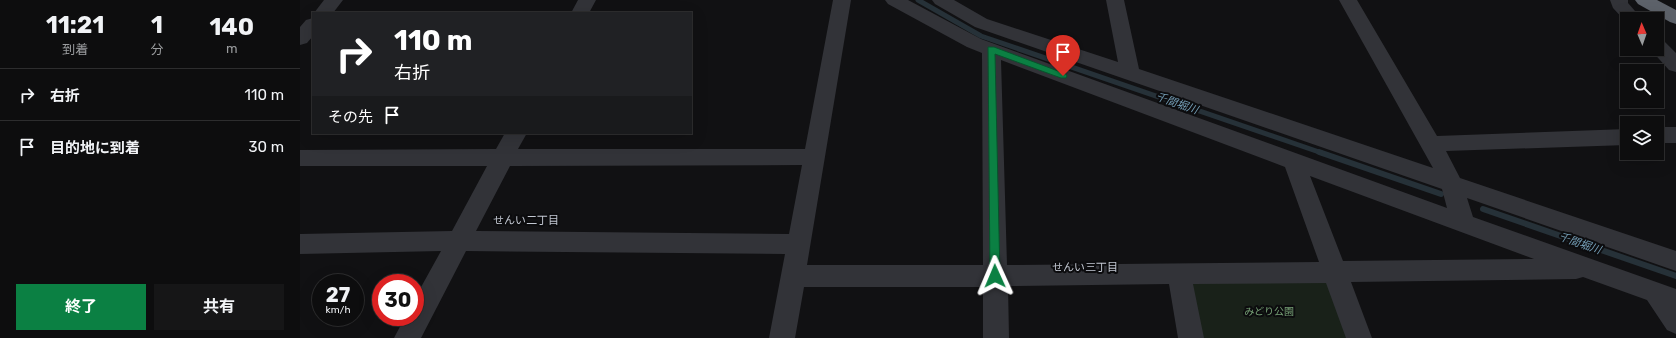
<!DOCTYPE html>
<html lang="ja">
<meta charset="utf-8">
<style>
:root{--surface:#0d0d0e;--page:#161617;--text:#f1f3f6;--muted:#9a9c9e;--line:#2d2d2e;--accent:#0b8043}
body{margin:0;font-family:Rubik,"Noto Sans JP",sans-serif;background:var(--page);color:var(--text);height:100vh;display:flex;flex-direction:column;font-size:15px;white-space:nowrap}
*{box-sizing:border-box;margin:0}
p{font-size:13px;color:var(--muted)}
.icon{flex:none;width:22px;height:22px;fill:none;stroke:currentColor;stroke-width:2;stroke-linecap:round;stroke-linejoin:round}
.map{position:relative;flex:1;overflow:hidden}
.sheet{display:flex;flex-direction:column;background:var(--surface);width:300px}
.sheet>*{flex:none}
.guide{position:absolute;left:12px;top:12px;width:380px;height:122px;border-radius:0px;box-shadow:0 4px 16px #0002,0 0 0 1px var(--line);background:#202124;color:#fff;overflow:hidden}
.needle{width:26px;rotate:358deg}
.tools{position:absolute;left:1320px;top:12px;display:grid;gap:8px}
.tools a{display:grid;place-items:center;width:44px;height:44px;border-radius:0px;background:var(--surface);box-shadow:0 4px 16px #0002,0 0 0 1px var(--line);font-size:20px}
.speed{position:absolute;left:12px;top:274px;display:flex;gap:8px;font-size:20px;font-weight:700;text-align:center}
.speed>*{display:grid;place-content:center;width:52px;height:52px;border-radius:50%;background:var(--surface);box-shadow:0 4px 16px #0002,0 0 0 1px var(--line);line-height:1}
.speed small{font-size:10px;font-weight:400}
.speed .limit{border:6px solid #d22;background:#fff;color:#111}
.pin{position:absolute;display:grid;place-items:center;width:34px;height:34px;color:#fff;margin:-41px -17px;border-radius:50% 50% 50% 0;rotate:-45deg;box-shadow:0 0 4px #0007}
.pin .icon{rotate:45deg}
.me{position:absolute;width:44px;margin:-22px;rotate:359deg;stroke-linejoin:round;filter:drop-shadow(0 0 3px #0008)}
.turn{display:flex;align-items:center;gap:14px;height:84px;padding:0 16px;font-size:18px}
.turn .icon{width:52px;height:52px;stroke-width:2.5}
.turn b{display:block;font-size:28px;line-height:34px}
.then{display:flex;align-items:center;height:38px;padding:0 16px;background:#0003;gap:8px;font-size:15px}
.eta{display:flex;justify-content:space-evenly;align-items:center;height:68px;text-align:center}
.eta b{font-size:24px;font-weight:700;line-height:28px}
.cta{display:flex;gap:8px;margin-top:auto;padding:8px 16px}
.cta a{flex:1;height:46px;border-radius:0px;background:var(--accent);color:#fff;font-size:16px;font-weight:700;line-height:46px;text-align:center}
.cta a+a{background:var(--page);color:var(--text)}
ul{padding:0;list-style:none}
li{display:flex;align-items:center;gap:12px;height:52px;padding:0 16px;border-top:1px solid var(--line)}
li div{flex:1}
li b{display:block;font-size:15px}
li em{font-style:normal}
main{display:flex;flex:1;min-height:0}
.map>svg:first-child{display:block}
.green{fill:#192119}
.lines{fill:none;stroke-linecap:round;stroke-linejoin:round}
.stream-far1{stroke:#263138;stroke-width:5}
.stream{stroke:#263138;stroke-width:6}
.minor{fill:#323338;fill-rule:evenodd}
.highway{fill:#5d626a;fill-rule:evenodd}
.route{fill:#0b8043;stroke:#07532c}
.labels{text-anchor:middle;stroke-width:4;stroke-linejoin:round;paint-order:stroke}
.park-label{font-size:10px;fill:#77a276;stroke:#0c0c0e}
.water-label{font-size:11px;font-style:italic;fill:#739cb4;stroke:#0c0c0e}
.neighbourhood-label{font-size:11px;fill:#c2c7d1;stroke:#0c0c0e}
</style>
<main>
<section class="sheet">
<div class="eta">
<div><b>11:21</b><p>到着</p></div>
<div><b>1</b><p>分</p></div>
<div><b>140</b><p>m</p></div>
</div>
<ul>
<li><svg class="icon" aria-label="right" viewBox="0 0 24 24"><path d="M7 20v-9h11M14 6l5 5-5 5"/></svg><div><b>右折</b></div><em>110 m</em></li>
<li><svg class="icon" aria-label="arrive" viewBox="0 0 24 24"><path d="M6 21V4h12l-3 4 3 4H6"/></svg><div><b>目的地に到着</b></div><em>30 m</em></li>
</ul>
<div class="cta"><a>終了</a><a>共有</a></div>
</section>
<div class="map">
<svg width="1376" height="338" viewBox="0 0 1376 338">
<rect width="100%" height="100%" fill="#111113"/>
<path class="green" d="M892,283h138l19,55h-146z"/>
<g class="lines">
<path class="stream-far1" d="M618,0l63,36 341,117"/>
<path class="stream" d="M1019,152l122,42
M1183,209l193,67"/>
<path class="minor" d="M24,0h19l-10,13h-19z
M278,0h18l-7,13h-18z
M533,0h18l-44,265h176l-1,-212 -15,-6 -79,-43 -3,-4h23l73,39 466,169 -5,-19 -467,-162 -40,-23 -3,-4h22l33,19 131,43 -12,-62h18l15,69 294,99 -94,-168h18l80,136 190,-7v16l-181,6 14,27 216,73v20l-209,-73 6,19 203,72v45l-9,-4 -20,-30 -64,-23 -7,2 -225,3 21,56h-26l-20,-55 -133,1 11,54h-26l-9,-54 -161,2 1,52h-26v-51h-179l-9,51h-26l16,-84 -319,-3 -45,87h-27l11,-21h10v-19l26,-47 -141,3v-20l152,-3 35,-65h-187v-16l196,-1 9,-16h22l-9,16h287zM701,60l284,107 34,95 -312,3zM502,165l-13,69 -313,-3 34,-65zM1010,176l224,83 -191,2z
M1310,0h18v3l14,16h-15v4l-14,-15z
M13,18v18l-6,7 -7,2v-18l6,-7z
M1357,39l7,2 12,12v19l-7,-2 -19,-21h7z
M1357,127h19v16h-19z"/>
<path class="highway" d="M1335,0h22l19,10v14l-6,-2 -32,-18z"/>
</g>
<path class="route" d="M688,47h6l72,27 1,2 -1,2h-5l-66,-24 5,222 -5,4 -5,-4z"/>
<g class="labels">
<g class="park-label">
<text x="969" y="315">みどり公園</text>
</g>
<g class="water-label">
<text transform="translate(877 103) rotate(19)" y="4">千間堀川</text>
<text transform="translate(1280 243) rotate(19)" y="4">千間堀川</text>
</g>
<g class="neighbourhood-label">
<text x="226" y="224">せんい二丁目</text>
<text x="785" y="271">せんい三丁目</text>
</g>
</g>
</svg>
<div class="tools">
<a><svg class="needle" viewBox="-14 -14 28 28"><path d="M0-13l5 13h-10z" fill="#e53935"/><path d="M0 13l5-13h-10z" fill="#9a9c9e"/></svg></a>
<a><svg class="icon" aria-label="search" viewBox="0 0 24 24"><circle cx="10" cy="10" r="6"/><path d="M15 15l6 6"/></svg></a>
<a><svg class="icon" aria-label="layers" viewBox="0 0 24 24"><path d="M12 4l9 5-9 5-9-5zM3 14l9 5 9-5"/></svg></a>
</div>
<div class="speed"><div>27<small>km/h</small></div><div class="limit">30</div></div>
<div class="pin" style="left:763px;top:76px;background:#d93025"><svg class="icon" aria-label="arrive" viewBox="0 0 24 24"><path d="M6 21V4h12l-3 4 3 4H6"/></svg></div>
<svg class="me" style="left:695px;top:276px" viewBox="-20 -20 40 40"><path d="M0-17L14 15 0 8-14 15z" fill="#0b8043" stroke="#fff" stroke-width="4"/></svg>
<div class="guide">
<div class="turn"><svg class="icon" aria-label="right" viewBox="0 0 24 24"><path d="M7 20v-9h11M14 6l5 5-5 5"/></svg><div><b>110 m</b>右折</div></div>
<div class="then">その先<svg class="icon" aria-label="arrive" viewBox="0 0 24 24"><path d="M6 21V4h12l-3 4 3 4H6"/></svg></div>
</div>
</div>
</main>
